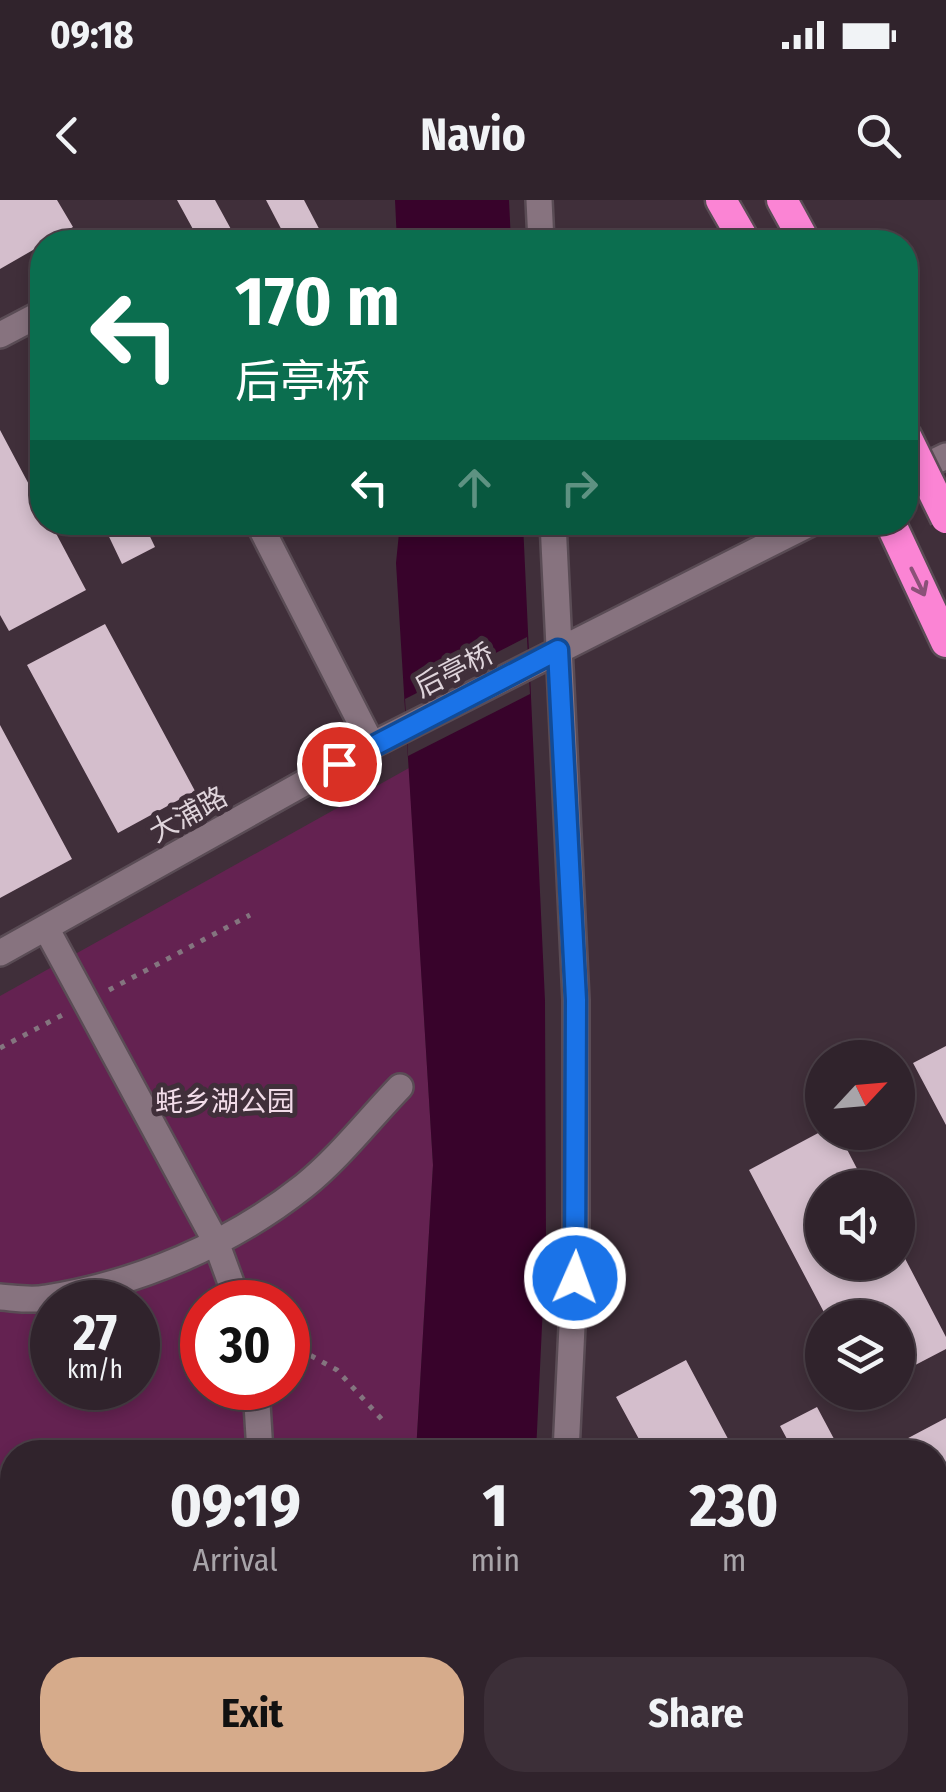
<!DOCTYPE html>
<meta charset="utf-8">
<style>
:root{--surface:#30232c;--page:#3c2f38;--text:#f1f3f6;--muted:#a8a4a9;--line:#4b4048;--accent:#d6ab8b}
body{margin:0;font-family:"Fira Sans Condensed","Noto Sans SC",sans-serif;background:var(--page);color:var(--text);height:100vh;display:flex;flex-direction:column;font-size:38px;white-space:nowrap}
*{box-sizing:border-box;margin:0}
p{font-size:32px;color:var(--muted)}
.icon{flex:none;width:55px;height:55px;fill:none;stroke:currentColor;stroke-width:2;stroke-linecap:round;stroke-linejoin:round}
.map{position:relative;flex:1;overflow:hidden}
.drawer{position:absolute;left:0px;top:1240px;width:948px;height:352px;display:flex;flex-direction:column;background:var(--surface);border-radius:40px 40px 0 0;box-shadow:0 5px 15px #0003,0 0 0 2px var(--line)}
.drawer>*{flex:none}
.top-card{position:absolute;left:30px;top:30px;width:888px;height:305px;border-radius:40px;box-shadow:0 5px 15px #0003,0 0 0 2px var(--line);background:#0b6e4f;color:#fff;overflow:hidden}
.needle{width:65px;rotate:64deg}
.controls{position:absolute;left:805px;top:840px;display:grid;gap:20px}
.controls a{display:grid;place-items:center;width:110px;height:110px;border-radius:50%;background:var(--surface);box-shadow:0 5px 15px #0003,0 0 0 2px var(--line);font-size:50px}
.speed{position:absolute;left:30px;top:1080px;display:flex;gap:20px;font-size:50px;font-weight:700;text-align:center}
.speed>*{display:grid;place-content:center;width:130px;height:130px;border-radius:50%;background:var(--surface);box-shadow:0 5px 15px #0003,0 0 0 2px var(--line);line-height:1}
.speed small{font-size:25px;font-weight:400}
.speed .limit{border:15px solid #d22;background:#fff;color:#111}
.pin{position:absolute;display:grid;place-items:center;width:85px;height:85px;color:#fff;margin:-42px;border:5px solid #fff;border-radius:50%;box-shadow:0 2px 10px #0007}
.me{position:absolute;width:110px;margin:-55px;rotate:2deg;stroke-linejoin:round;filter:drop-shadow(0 0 8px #0008)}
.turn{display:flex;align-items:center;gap:35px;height:210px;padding:0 40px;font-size:45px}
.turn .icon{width:130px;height:130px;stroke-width:2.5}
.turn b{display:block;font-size:70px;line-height:85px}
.lanes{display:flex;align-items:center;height:95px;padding:0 40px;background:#0003;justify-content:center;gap:50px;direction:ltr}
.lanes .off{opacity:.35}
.eta{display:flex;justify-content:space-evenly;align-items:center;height:170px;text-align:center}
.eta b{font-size:60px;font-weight:700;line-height:70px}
.button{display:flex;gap:20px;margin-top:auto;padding:20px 40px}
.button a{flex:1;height:115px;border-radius:40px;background:var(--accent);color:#111;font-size:40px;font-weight:700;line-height:115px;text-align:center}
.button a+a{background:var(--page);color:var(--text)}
.status{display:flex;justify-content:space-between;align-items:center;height:70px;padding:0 50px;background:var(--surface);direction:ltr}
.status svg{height:28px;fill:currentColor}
header{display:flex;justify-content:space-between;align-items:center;height:130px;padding:0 40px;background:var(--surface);font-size:45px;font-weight:700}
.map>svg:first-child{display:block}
.green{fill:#642251;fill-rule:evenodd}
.water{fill:#38032b}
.pier{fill:#402f3a}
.building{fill:#d4becc}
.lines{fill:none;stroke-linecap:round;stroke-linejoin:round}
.minor-casing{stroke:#5a4c55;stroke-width:30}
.highway-casing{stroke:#5a4c55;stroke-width:35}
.path{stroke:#84757f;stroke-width:5;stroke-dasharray:5 8;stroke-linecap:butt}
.minor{stroke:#87737f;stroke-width:25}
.highway{stroke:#fb84d4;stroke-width:30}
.highway-bridge-casing{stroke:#5a4c55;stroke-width:35;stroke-linecap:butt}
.highway-bridge{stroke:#fb84d4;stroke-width:30}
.oneway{stroke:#8b5178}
.route-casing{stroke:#114b97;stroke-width:25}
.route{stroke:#1a73e8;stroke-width:18}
.labels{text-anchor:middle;stroke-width:10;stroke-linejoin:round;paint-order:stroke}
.street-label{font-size:28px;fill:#dfd4db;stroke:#402f3a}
.park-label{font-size:28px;fill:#f2dce9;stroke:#402f3a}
</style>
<div class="status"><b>09:18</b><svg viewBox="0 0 49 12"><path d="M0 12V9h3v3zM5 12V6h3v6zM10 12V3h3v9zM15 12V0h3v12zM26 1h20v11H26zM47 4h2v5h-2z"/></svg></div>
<header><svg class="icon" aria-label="back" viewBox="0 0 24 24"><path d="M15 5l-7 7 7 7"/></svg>Navio<svg class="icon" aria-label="search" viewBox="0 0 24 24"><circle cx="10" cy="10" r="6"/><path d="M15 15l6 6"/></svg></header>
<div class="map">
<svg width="946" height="1592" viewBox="0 0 946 1592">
<rect width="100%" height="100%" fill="#402f3a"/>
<path class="green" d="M409,568l24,397 -17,287h-404v328h279l-25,12h-266v-796zM52,1102h86v86h-86zM202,1102h86v86h-86z"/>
<path class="water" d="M395,0h114l2,42h-114z
M400,323h123l22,478 1,241 -10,210h-120l17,-287 -37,-602z
M291,1580h176l-6,12h-195z"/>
<path class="pier" d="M527,437l3,57 -122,62 -3,-57z"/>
<path class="building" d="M0,0h57l16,27 -73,42z
M177,0h38l23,42h-38z
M266,0h38l22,42h-38z
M0,230l42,79v13h8l36,68 -77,41 -9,-16z
M102,322h41l12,25 -33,17z
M166,322h29l-23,12z
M105,424l90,167 -77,42 -91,-168z
M0,525l72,134 -72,39z
M946,846v79l-33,-62z
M822,931l16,1 29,56h-45v74h76v-17l48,92v12l-48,25v-56h-71l-78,-148z
M686,1160l49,92h-89l-30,-55z
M817,1207l24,45h-47l-14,-26z
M946,1218v72l-11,6v-44h-37l-3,-7z
M936,1441l10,30v121h-88l-4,-12h81z
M658,1580h129l5,12h-130z"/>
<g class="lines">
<g class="minor-casing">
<path id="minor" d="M539,0l2,42
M0,135l42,-22
M905,276l41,-20
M258,322l114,223
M553,322l23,478v243l-10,209
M46,728l170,314 22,60
M0,753l372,-208 441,-223
M0,1097c15,1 31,4 46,1 91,-14 185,-54 258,-112 35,-28 65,-67 96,-99
M256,1188l4,64
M0,1454l12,1"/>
</g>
<g class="highway-casing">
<path id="highway" d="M721,0l24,42
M782,0l23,42
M890,322l56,120"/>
</g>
<path class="path" d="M109,790l141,-75
M0,848l68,-36
M288,1143l49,27 49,54
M0,1485l12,1
M326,1580l14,12"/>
<use href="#minor" class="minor"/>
<use href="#highway" class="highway"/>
<g class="highway-bridge-casing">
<path id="highway-bridge" d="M905,234l41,84"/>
</g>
<use href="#highway-bridge" class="highway-bridge"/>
</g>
<defs><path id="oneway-shaft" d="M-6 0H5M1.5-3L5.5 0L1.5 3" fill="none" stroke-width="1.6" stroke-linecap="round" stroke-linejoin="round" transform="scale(2.5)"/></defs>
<use class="oneway" href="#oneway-shaft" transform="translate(918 382) rotate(64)"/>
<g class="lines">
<g class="route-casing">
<path id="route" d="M339,564l219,-114 18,350 -1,278"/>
</g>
<use href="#route" class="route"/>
</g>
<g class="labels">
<g class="street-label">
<text transform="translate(454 470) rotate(-27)" y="10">后亭桥</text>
<text transform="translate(188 614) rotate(-29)" y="10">大浦路</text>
</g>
<g class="park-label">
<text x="225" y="911">蚝乡湖公园</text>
</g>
</g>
</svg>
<div class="controls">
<a><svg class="needle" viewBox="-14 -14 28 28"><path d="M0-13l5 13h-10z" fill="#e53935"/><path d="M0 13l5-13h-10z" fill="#a8a4a9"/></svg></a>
<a><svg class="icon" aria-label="sound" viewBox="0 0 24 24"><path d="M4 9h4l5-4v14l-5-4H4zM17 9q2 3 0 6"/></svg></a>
<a><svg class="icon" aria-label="layers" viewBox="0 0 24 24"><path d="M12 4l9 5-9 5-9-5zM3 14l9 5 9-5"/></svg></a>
</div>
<div class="speed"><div>27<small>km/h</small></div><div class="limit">30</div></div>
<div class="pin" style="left:339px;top:564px;background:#d93025"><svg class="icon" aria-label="arrive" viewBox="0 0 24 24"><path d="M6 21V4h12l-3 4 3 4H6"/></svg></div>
<svg class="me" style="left:575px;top:1078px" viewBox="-20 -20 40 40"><circle r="17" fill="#1a73e8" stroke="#fff" stroke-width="3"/><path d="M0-11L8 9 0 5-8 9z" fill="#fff"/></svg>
<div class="top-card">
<div class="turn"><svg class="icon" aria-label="left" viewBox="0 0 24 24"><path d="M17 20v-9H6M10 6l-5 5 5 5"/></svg><div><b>170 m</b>后亭桥</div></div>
<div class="lanes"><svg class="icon" aria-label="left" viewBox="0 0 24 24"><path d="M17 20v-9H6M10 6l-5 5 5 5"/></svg><svg class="icon off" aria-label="ahead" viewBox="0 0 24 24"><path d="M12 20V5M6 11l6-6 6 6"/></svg><svg class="icon off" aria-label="right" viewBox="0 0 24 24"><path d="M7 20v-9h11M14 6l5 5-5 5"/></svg></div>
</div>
<section class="drawer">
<div class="eta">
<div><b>09:19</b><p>Arrival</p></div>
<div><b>1</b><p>min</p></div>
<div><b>230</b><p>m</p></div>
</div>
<div class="button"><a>Exit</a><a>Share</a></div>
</section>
</div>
